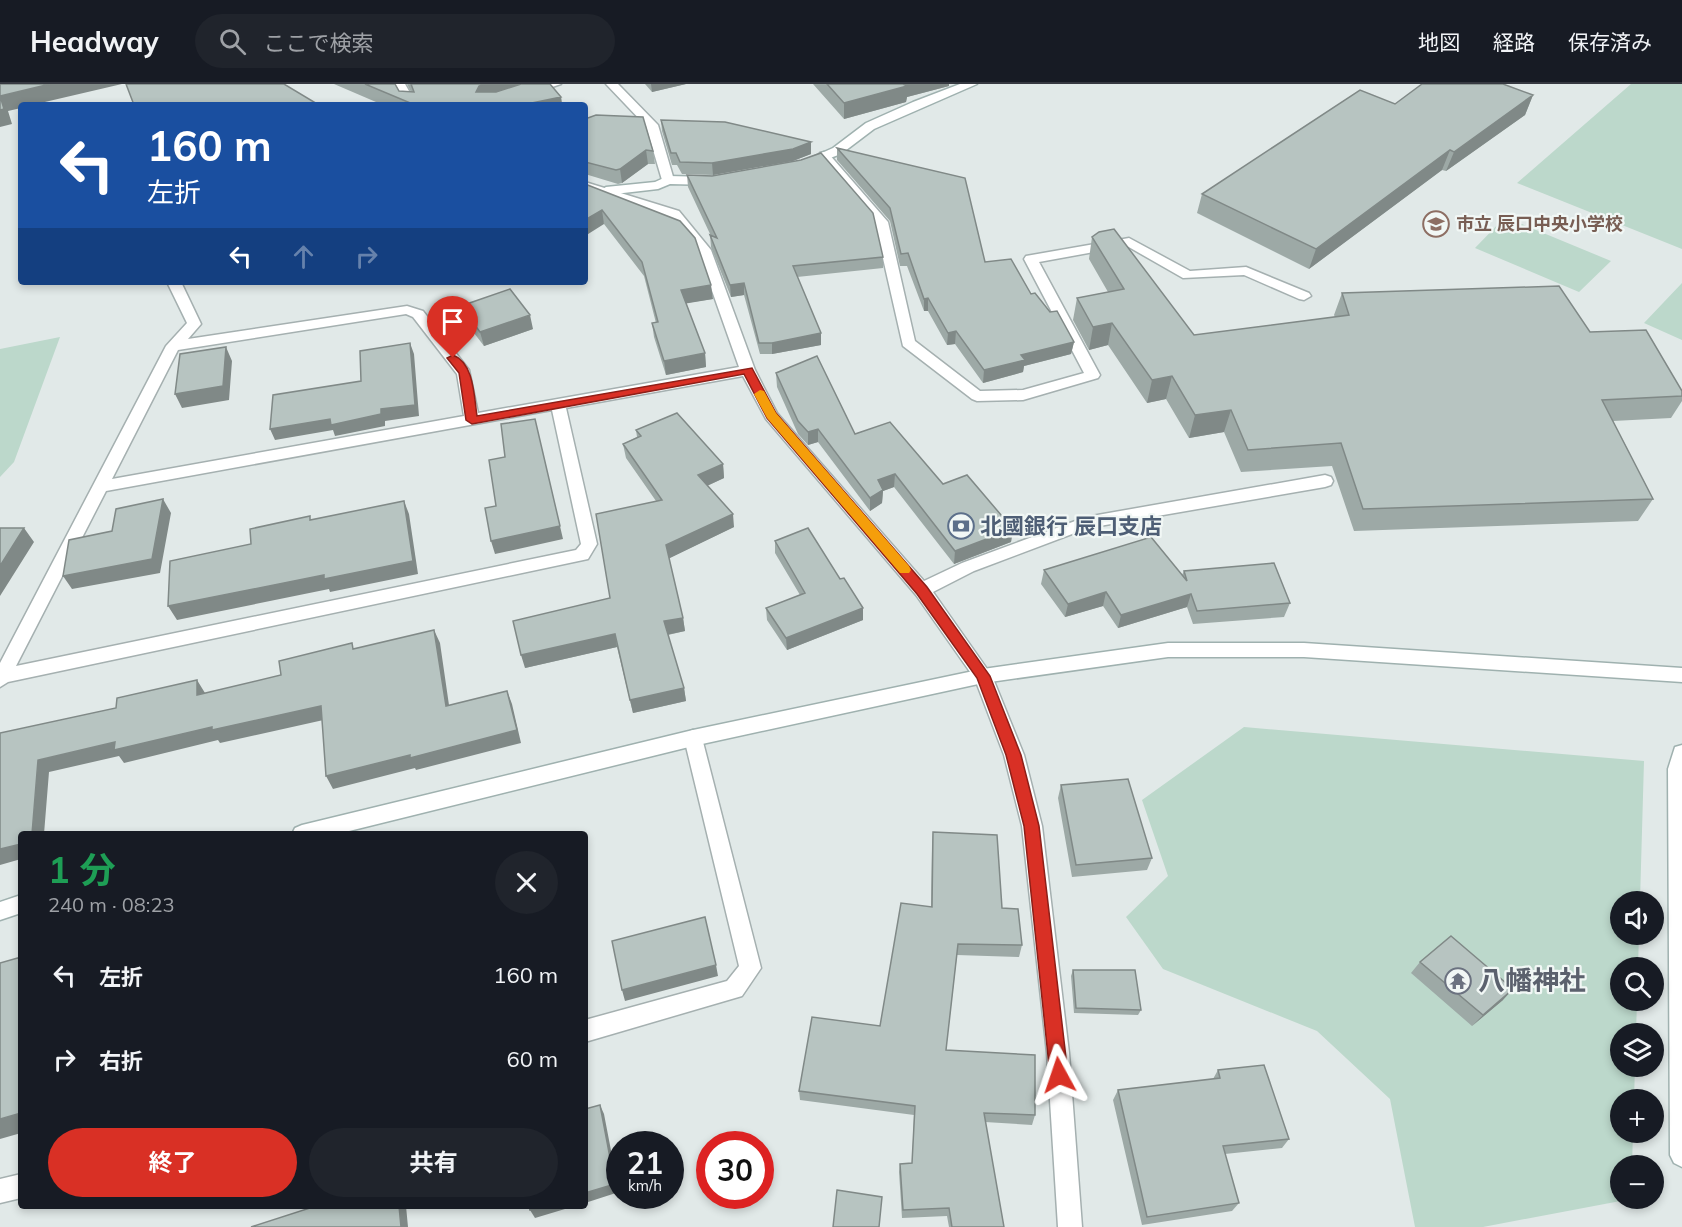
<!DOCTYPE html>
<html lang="ja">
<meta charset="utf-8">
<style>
:root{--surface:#171b24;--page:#20242c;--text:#f1f3f6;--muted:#9ea1a6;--line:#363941;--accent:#d93025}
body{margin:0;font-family:Mulish,"Noto Sans JP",sans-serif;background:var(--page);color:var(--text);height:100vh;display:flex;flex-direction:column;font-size:22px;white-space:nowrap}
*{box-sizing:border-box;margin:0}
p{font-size:20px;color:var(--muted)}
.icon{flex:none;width:33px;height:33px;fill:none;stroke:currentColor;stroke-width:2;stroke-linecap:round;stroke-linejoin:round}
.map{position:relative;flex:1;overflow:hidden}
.sheet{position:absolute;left:18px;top:747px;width:570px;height:378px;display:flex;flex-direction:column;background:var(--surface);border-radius:6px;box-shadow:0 3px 9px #0003}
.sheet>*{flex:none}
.hud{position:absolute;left:18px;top:18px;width:570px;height:183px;border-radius:6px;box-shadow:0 3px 9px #0003;background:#1a4fa0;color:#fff;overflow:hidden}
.buttons{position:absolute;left:1610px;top:807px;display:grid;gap:12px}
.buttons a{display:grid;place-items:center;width:54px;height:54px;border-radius:50%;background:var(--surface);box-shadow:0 3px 9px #0003;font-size:30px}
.speed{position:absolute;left:606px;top:1047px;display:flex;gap:12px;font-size:30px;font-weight:700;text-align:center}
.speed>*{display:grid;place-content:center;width:78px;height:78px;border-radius:50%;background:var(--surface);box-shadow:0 3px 9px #0003;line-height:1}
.speed small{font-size:15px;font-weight:400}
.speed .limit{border:9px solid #d22;background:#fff;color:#111}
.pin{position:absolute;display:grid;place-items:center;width:51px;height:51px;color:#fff;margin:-62px -26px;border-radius:50% 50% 50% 0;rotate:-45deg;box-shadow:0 0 6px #0007}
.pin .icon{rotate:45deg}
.me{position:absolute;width:66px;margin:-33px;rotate:355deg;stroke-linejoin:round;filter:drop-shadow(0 0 4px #0008)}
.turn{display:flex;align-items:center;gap:21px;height:126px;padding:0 30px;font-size:27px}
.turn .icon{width:78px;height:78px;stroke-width:2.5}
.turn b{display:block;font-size:42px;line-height:51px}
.lanes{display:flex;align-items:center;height:57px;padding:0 30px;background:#0003;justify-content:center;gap:30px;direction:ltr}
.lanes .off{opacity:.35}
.round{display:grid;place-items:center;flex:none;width:63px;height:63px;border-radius:32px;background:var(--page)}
.summary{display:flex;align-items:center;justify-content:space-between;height:102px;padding:0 30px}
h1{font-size:36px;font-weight:700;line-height:45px;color:#1e9e55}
.primary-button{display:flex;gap:12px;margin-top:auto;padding:12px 30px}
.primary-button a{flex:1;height:69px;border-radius:36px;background:var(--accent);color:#fff;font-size:24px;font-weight:700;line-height:69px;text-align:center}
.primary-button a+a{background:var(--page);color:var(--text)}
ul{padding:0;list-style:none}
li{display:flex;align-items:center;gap:18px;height:84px;padding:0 30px}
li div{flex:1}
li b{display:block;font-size:22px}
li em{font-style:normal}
header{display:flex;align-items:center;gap:36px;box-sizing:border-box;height:84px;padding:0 30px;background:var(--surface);border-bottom:2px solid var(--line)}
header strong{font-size:28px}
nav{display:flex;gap:33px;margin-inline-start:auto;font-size:21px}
.search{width:420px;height:54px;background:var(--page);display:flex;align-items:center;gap:15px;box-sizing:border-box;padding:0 21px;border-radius:33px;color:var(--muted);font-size:22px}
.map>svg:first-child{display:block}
.green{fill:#bcd8cb}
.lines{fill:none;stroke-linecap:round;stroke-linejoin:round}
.street-casing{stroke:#a5b0b0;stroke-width:3}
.secondary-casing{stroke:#9fb1af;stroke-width:3}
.street{fill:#fff;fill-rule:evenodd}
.secondary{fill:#fff;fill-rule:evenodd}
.wall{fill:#9da9a6}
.shaded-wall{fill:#808987}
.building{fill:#b7c4c1;stroke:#808987;stroke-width:1.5}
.route{fill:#d93025;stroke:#8d1f18;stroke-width:1.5}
.slow{fill:#f59e0b}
.labels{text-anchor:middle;stroke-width:4.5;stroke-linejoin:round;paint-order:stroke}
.far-education-label{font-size:18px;font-weight:bold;fill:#785e54;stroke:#f1f7f5;text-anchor:start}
.service-label{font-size:22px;font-weight:bold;fill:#4e5e75;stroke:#f1f7f5;text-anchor:start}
.near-worship-label{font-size:27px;font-weight:bold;fill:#5b616d;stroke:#f1f7f5;text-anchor:start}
</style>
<header>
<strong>Headway</strong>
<div class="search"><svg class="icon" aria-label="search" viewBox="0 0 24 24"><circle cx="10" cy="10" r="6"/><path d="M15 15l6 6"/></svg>ここで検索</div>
<nav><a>地図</a><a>経路</a><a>保存済み</a></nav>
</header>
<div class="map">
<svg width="1682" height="1143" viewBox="0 0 1682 1143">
<rect width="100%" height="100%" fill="#e1e9e8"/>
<path class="green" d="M1631,0h51v165l-165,-66z
M1505,133l106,44 -32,31 -104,-44z
M1682,199v57l-38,-17z
M60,253l-46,125 -14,15v-128z
M1244,643l400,34 -4,140 -20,1v32l19,1 -1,32 -18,1v32l17,1 -1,32 -16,1v32l15,1 -1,32 -14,1v32l13,1 -1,32 -12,1v32l11,1 -148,28h-68l-25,-128 -73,-68 -154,-62 -37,-52 42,-41 -26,-76z"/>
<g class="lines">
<g class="street-casing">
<path id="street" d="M393,0h12l12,21h-12z
M543,0h18l-62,21h-18l2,-2z
M606,0h12l40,41 16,55 -2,3 -4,1 -6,-4 -16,-54z
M824,68l4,1 60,69 27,119 65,50 43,-1 61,-17 -60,-114 2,-3 103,-18 61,33 56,-4 63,26 2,3 -7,4 -5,-1 -55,-24 -61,3 -56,-32 -88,16 61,113 -2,3 -75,22 -46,1 -5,-2 -69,-53 -28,-123 -55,-64 -2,-3 2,-3z
M585,98l94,29 32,39 44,120 22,43 147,168 38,-18 124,-46 239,-42 6,2 2,4 -2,4 -6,2 -237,41 -114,43 -41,21 59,84 32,79 18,71 27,227 13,174h-24l-11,-174 -25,-227 -18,-71 -29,-76 -59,-84 -150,-176 -23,-43 -177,32 31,136 -9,15 -580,123 -8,5v-24l166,-317 21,-23 -20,-41h14l20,42 -13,15 219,-33 16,5 46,59 9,43 261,-46 -41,-116 -29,-34 -84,-27zM406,230l7,3 44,57 7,42 -352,63 66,-129zM552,326l29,134 -5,6 -560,116 90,-175z
M693,646l7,3 2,5 59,230 -19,28 -157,46v-22l142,-39 12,-15 -55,-228 2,-5z
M21,1090v24l-21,5v-24z"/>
</g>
<g class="secondary-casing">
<path id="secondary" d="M960,0h17l-103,45 -33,25 -38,14 -6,-4 36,-16 33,-25 47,-21z
M668,92l43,1 6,4 -6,4 -41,-1 -12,5 -52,6 -6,-4 6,-4 49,-5z
M1168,559h136l378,25v14l-378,-25h-136l-185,26 -290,63 -356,88h-45l3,-6 7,-3 391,-95 290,-61z
M1682,661v422l-8,-4 -4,-8 -2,-386 7,-22z
M21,811v18l-21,7v-18z"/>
</g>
<use href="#street" class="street"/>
<use href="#secondary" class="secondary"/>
</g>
<path class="wall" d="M334,0h61l4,7 12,1 -4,-8h143l11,13 1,8h-179z
M645,0h41l-34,8z
M813,0h136v2l-42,11 -1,5 -62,17z
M1533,11l-8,20 -79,56 -4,-1 -133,99 -112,-56 5,-19 193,-90z
M585,35l68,32 2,13h-7l-26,19 -4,1 -33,-10z
M661,36l150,22v12l-18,7 -80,14 -31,-1 -5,-9h-5l-10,-34z
M837,64l148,114 46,32 43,48 -3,12 -47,12 -1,6 -40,11 -28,-39 -8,1 -19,-34h-4l-17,-45h-7l-10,-45 -53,-61z
M687,91l196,82v11l-86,9 24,68 -49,9h-12l-16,-59 -13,2 -20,-50 -1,-12 1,1 -23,-49z
M585,100l128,115 -27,4 19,50 1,14 -40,8 -12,-38 -2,-14h4l-12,-47 -40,-52z
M1092,153l102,98 141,-18 -1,-2 8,-22 248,39 92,59v10l-11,17 -58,3 40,78 -15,22 -284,10 -22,-65 -91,6 -17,-40 -35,6 -23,-39 -19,4 -39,-58 -19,5 -16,-30 4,-22 31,-6 -19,-33z
M461,222l72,23 -49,17 -20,-26z
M776,289l79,61 88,50 70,45 -2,13 -57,22 -60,-77 -11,4 -1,12 -12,8 -52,-69 -10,3 -10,-11 -21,-47z
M636,346l87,34 1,14 -17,8 27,41 -65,31 14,60 2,13 -17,4 16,53 2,13 -53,12 -16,-66 -92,21 85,-70 46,-97 -30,-43 -3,-14 14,-7z
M775,457l88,79 -76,30 -20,-30 -1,-12 34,-13 -25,-42z
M1044,486l138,5 2,-4 106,32 -6,14 -91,7 -6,-17 -69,21 -15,-22 -38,11 -24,-33z
M1061,701l91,73 -5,12 -75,7 -14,-79z
M933,748l69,76 20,37 -3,12 -62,-2 -11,95 89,65 -3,10 -47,-3 19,105h-55l-2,-11 -45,2 -3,-46 1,-8 12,-1 2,-48 -114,-15 -1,-9 81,-65 51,-119 1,-63z
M1420,878l83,38 -31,26 -61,-53z
M1073,886l68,40 -3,5 -64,-2 -3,-37z
M1218,986l71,69 -7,9 -57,6 14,49 -7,8 -90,14 -29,-125 5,-10 95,-11z"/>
<path class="shaded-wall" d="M50,0h72l-90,21h-11v3l-13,3 4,13 -12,3v-31z
M485,0h51l-54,17 -6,-9 3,-6z
M651,0h35l-34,8z
M901,0h48v2l-42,11 -1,5 -62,17v-16z
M1533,11l-8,20 -79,56 8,-19z
M561,13l1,8h-40z
M811,58v12l-18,7 -80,14 -1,-12z
M646,66l2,14 -26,19 -2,-14z
M1450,66l-8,20 -133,99 7,-20z
M602,126l2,14 -19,12v-16z
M744,199v12l-13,2 -1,-12z
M711,201l2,14 -30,5 -2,-14z
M928,214v13h-4v-12z
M530,231l3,14 -49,17 -4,-14z
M1112,239l-4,22 -19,5 4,-23z
M956,247l-1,13 -8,1 1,-12z
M821,249v12l-49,9v-11z
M1074,258l-3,12 -47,12 -1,6 -40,11 1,-13 37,-15z
M410,259l4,11 5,62 -34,5v5l-50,10 -2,-6 -58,10 -5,-11 111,-20z
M226,263l6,14 -3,39 -47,8 -7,-14z
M705,269l1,14 -40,8 -2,-14z
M1172,292l-6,23 -19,4 5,-23z
M1231,326l-7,22 -35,6 6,-23z
M535,335l28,120 -68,15 -4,-13z
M818,345v13l-10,3v-13z
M723,380l1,14 -24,11 -2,-14z
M895,390l-1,13 -11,4 -1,12 -12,8v-13l8,-18z
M163,415l8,14 -11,60 -88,16 -9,-13z
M404,417l5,13 9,60 -88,18 -1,-3 -152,31 -9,-14z
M733,430l1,13 -66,32 -2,-14z
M24,444l10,14 -34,54v-30z
M1013,445l-2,13 -57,22 1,-13z
M1106,508l-3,14 -38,11 3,-13z
M1191,510l-4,13 -69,21 3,-13z
M863,524v12l-76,30 -1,-12z
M683,534l2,13 -19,4 -2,-14z
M434,546l6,13 11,76 -5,-13z
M615,550l2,13 -92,21 -4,-13z
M197,596l8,13 -8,2z
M684,604l2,13 -53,12 -3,-13z
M507,607l5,13 9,39 -105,27 -1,-2 -82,21 -7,-13z
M321,622l7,13 -108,24 -2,-3 -94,23 -5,-7 -70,16 -5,62h-12l6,-74 77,-18 97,-15z
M21,760v15l-21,6v-16z
M716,881l2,11 -93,25 -3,-11z
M1513,905l-10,11 -31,26 11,-11z
M600,1021l4,9 15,78 -34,11v-10z
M21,1029v20l-21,6v-20z
M399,1122h7l2,21h-7z
M543,1122h32l-40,12 -5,-8z"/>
<path class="building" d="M0,0h50l-50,12 4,13 -4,1z
M126,0h158l35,21h-185z
M365,0h30l4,7 15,1 -3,-8h74l-6,2 -3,6h20l25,-8h29l11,13 -39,8h-107z
M827,0h76l4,2 -63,17z
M1422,0h81l30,11 -79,57 -4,-2 -134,99 -114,-55 158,-104 35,14z
M596,31l47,2 10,34 -7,-1 -26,19 -4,1 -31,-8v-43z
M661,36l64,2 86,20 -18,7 -81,14 -32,-1 -4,-9h-5z
M837,64l128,30 20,84 26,-3 20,35 4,-1 15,19 7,-1 17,31 -53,13 4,5 -41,10 -28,-39 -8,2 -20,-35 -4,1 -16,-46 -7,1 -11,-46z
M821,69l52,60 10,44 -90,9 28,67 -49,10h-13l-15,-60 -14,2 -20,-50 7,3 -30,-63 25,1 89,-16z
M585,100l95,37 15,17 16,47 -30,5 24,63 -41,8 -12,-38 6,-1 -16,-60 -40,-52 -17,10z
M1114,145l80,106 155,-20 -7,-22 217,-7 31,46 56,-2 36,61v5l-80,4 51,99 -290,10 -22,-66 -93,7 -17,-40 -36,5 -23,-39 -20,4 -40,-57 -19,4 -16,-29 47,-9 -32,-52 7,-5z
M510,205l20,26 -50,17 -19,-26z
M410,259l5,62 -34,4v5l-50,11 -1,-6 -60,10 3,-34 88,-14 -1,-30z
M226,263l-3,39 -48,8 5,-40z
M817,272l38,78 35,-12 53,62 24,-9 46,54 -58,22 -60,-77 -17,6 5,10 -13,8 -52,-69 -10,3 -10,-11 -22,-48z
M677,329l46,51 -25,11 35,39 -67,31 17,73 -19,3 20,67 -54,12 -15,-66 -94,21 -8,-34 97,-23 -14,-84 66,-14 -39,-56 18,-8 -5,-6z
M535,335l25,107 -69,15 -6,-33 11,-2 -7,-46 16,-3 -4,-33z
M163,415l-11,60 -89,17 6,-36 43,-9 4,-22z
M404,417l9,60 -89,18v-4l-156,31 2,-45 81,-17 -1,-15 60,-13v4z
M0,444h24l-24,38z
M808,444l32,51 4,-1 19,30 -77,30 -20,-30 39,-15 -30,-52z
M1151,453l36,44 -3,-10 90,-8 16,40 -93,8 -6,-17 -70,21 -15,-23 -38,12 -24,-34z
M434,546l12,76 61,-15 10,39 -107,28v-3l-84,21 -5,-70 -109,24v-3l-98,23 1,-8 -77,18 -6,74h-11v10l-21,5v-116l116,-25 1,-10 80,-18v15l84,-20 -2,-14 73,-18 1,6z
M1128,695l24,79 -76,7 -15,-80z
M933,748l64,3 5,73 16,1 4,36 -64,-1 -12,106 89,5v60l-51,-2 20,114h-52l-3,-19 -46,2 -3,-46 12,-1 3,-57 -116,-15 13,-74 68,9 21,-123 31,4z
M705,833l11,48 -94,25 -10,-49z
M1451,852l62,53 -30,26 -63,-53z
M21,873v156l-21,6v-156z
M1073,886h62l6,40 -65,-2z
M1264,981l25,74 -66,7 16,57 -92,14 -29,-127 102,-12 -2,-8z
M600,1021l15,79 -30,9v-84z
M837,1106l45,7 -3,30h-46z
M316,1122h83l2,21h-150z
M529,1122h14l-13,4z"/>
<path class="route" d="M453,271c21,8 21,41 24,61l275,-48 24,45 151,174 63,89 31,79 18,71 29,249 -3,6 -6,2 -6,-2 -3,-6 -26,-249 -18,-71 -29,-77 -60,-84 -150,-176 -23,-44 -272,50 -6,-4 -7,-47 -12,-15z"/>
<path class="slow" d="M760,306l4,1 12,22 133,153 2,4 -2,3h-9l-133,-155 -13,-24z"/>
<defs>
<g id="school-ring" transform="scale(1.35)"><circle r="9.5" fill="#f1f7f5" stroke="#8d6e63" stroke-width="1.5"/><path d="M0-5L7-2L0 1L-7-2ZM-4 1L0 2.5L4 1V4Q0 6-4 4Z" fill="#8d6e63"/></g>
<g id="bank-ring" transform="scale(1.35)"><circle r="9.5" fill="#f1f7f5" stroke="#5c6f8a" stroke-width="1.5"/><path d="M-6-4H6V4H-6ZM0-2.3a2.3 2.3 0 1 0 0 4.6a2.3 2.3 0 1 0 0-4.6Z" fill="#5c6f8a"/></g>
<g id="temple-ring" transform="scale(1.35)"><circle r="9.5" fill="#f1f7f5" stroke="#6b7280" stroke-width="1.5"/><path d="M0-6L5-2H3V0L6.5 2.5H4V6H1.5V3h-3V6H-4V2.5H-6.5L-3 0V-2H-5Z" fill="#6b7280"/></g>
</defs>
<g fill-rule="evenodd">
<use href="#school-ring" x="1436" y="140"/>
<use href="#bank-ring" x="961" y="442"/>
<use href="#temple-ring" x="1458" y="897"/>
</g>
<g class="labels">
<g class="far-education-label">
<text x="1456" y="146">市立 辰口中央小学校</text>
</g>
<g class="service-label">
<text x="980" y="450">北國銀行 辰口支店</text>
</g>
<g class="near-worship-label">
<text x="1478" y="906">八幡神社</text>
</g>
</g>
</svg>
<div class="buttons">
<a><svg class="icon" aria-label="sound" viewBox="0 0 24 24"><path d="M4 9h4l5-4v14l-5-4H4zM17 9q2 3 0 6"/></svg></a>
<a><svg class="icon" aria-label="search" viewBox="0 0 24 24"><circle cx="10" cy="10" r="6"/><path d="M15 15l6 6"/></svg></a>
<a><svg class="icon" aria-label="layers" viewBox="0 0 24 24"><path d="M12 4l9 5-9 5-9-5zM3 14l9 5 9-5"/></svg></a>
<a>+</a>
<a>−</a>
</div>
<div class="speed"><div>21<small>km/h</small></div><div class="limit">30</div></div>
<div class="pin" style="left:453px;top:274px;background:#d93025"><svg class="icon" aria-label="arrive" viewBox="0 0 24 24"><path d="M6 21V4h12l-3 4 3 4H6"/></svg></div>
<svg class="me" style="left:1059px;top:991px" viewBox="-20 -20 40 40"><path d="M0-17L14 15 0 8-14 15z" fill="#d93025" stroke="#fff" stroke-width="4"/></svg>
<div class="hud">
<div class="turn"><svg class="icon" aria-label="left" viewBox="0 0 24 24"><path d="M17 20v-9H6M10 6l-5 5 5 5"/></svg><div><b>160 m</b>左折</div></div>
<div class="lanes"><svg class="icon" aria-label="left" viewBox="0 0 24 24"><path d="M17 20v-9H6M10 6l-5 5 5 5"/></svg><svg class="icon off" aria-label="ahead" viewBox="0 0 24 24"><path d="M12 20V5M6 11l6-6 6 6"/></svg><svg class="icon off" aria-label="right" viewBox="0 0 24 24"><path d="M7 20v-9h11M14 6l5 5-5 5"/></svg></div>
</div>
<section class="sheet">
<div class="summary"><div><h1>1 分</h1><p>240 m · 08:23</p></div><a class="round"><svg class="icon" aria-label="close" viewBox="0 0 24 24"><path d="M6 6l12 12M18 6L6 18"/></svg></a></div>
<ul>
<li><svg class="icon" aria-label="left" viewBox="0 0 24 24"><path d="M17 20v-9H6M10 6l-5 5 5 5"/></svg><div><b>左折</b></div><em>160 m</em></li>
<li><svg class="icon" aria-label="right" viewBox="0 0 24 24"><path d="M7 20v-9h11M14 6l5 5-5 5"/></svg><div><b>右折</b></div><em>60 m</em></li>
</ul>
<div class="primary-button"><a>終了</a><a>共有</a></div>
</section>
</div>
